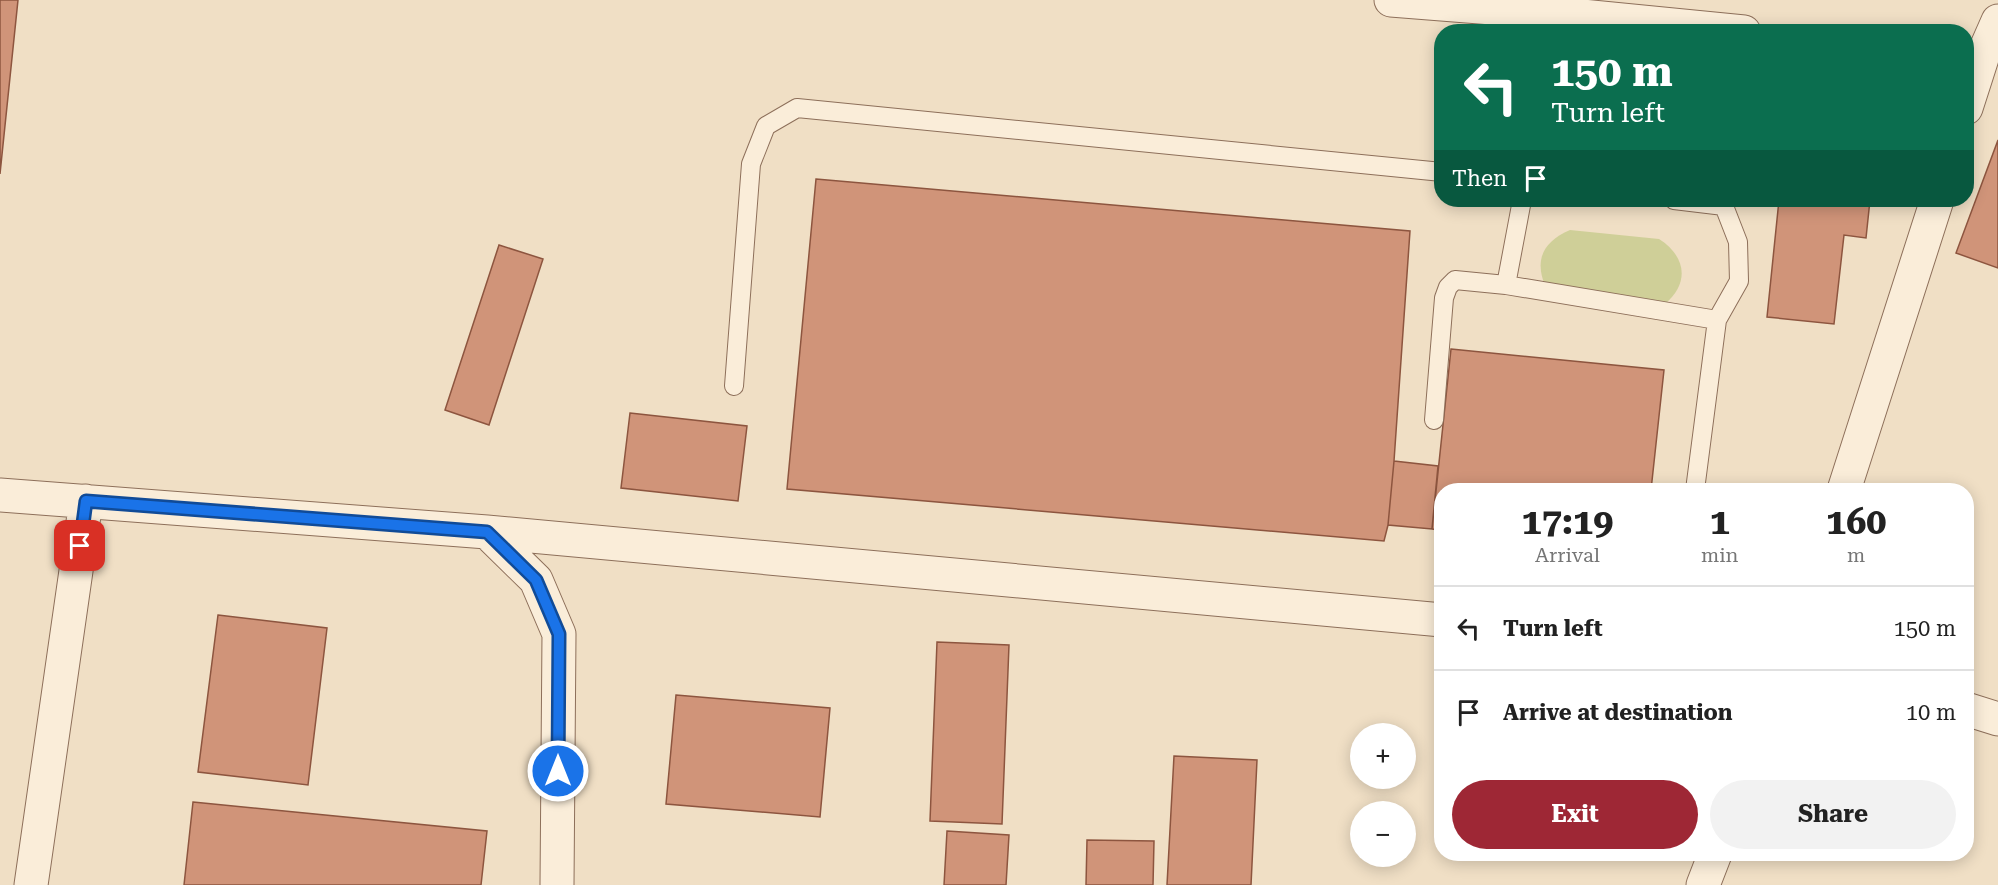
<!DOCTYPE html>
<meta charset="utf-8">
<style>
:root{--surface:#fff;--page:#f2f2f2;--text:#222;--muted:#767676;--line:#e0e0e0;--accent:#9e2735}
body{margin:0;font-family:"Roboto Serif",serif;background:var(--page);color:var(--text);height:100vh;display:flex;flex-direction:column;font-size:22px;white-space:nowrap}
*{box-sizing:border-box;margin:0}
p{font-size:20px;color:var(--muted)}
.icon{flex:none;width:33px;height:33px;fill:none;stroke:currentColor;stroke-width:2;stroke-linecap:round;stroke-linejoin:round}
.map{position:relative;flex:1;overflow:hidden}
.side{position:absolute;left:1434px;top:483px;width:540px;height:378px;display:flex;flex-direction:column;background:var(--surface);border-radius:24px;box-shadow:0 3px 15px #0003}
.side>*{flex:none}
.hud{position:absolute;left:1434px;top:24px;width:540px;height:183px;border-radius:24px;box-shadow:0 3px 15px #0003;background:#0b6e4f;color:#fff;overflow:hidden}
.fabs{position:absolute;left:1350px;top:723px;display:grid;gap:12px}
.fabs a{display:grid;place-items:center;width:66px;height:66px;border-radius:50%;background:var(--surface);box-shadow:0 3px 15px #0003;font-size:30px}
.pin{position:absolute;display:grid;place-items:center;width:51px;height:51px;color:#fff;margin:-26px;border-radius:12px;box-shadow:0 3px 9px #0006}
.me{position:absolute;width:66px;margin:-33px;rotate:0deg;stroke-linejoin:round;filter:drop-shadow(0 0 4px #0008)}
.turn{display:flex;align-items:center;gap:21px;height:126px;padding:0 18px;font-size:27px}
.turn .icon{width:78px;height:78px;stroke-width:2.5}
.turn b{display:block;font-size:42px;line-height:51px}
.then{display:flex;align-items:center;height:57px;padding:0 18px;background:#0003;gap:12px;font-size:22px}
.eta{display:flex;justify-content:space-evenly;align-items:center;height:102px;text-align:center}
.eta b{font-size:36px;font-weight:700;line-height:42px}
.action{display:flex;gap:12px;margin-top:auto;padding:12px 18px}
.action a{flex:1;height:69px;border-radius:36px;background:var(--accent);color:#fff;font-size:24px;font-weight:700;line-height:69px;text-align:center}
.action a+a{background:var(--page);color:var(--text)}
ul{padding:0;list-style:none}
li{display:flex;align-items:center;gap:18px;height:84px;padding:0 18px;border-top:2px solid var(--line)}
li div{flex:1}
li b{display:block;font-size:22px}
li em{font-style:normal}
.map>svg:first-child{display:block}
.green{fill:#cfcf98}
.building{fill:#d09479;stroke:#8d553f;stroke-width:1.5}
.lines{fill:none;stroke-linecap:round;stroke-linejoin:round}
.lane-casing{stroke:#8d6f5a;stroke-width:20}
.street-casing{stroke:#8d6f5a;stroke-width:35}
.lane{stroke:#faedd9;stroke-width:18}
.street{stroke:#faedd9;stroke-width:33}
.route-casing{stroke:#114b97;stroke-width:15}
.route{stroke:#1a73e8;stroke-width:10}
</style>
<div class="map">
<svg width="1998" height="885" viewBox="0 0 1998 885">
<rect width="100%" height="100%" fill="#f0dfc5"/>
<path class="green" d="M1570,230l89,9c27,17 31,44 6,65l-119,-16c-12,-27 -4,-46 24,-58z"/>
<path class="building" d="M0,0h18l-18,174z
M1998,140v128l-42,-15z
M816,179l594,52 -16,230 -6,64 -4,16 -597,-52z
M1779,200h91l-4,38 -22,-3 -10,89 -67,-7z
M499,245l44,14 -54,166 -44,-15z
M1451,349l213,21 -13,120h-209v40l-10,-1z
M630,413l117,13 -9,75 -117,-13z
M1394,461l44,5 -6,63 -44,-4z
M218,615l109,13 -19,157 -110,-13z
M937,642l72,3 -7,179 -72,-3z
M676,695l154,13 -10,109 -154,-13z
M1174,756l83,4 -6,125h-84z
M193,802l294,29 -6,54h-297z
M947,831l62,4 -3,50h-62z
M1087,840l67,1 -1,44h-67z"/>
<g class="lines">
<g class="lane-casing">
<path id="lane" d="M1674,200l50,6 14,36 1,39 -22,39 -22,170
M1506,285l16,-85
M734,386l17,-222 15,-38 31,-18 645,64
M1434,420l10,-122 4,-11 7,-7 51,5 211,35"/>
</g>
<g class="street-casing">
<path id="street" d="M1391,0l151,12 202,20
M1966,108l17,-53 15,-34
M1844,490l93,-290
M0,495l487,37 955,88
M487,532l49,48 23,54 -2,251
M1966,709l32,10
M31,885l55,-384
M1703,885l12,-31"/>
</g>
<use href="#lane" class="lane"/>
<use href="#street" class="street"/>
</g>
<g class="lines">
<g class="route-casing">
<path id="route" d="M80,546l6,-45 401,31 49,48 23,54 -1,137"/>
</g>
<use href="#route" class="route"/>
</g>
</svg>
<div class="fabs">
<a>+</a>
<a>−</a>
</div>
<div class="pin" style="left:80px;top:546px;background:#d93025"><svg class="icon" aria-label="arrive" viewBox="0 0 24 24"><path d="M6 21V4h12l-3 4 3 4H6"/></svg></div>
<svg class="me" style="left:558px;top:771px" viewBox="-20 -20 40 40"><circle r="17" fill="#1a73e8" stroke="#fff" stroke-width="3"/><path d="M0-11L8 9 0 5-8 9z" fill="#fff"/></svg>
<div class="hud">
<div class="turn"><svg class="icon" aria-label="left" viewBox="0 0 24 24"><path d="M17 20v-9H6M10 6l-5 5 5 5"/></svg><div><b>150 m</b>Turn left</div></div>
<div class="then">Then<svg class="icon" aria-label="arrive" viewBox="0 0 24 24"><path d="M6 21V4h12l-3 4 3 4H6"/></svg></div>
</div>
<section class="side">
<div class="eta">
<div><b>17:19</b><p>Arrival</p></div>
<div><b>1</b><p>min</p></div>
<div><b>160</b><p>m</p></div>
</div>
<ul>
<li><svg class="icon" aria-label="left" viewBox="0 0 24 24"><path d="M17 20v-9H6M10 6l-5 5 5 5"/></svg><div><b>Turn left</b></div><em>150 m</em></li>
<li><svg class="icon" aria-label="arrive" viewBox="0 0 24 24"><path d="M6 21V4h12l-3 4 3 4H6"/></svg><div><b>Arrive at destination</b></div><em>10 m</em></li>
</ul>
<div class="action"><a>Exit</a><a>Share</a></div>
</section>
</div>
